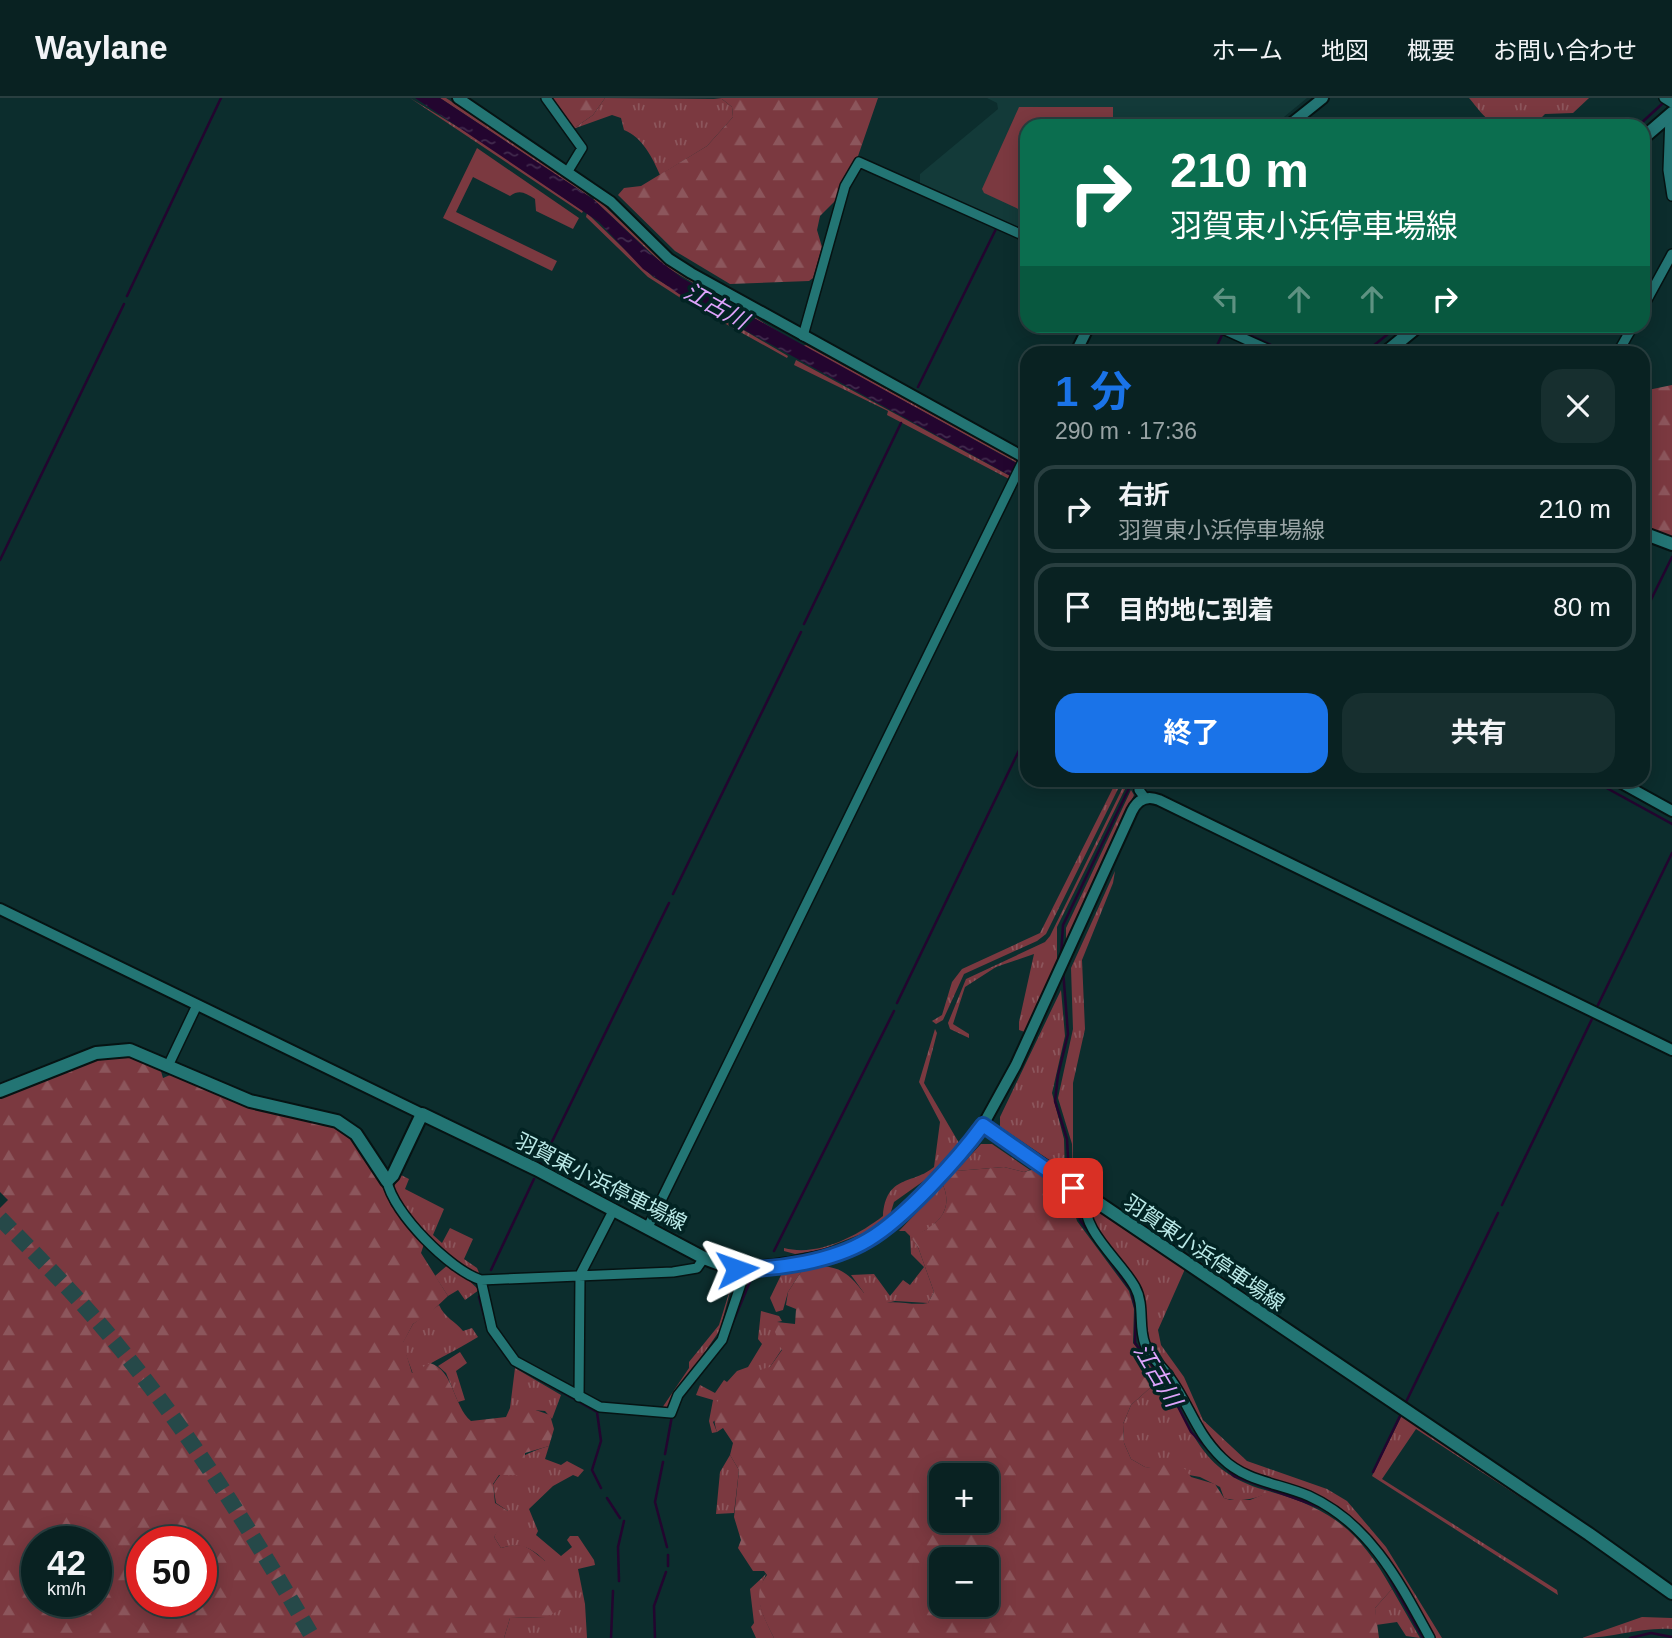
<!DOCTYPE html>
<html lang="ja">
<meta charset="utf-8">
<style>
:root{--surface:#092222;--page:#172f2f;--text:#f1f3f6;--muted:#99a4a5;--line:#293f40;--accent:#1a73e8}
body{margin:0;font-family:Arial,"Noto Sans JP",sans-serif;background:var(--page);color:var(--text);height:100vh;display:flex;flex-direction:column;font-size:26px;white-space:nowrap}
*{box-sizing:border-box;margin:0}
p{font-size:23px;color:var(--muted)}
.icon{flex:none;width:38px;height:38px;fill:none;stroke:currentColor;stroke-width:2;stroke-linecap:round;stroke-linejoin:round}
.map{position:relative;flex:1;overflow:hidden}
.drawer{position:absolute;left:1020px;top:248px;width:630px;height:441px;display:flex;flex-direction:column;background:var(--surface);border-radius:21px;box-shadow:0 4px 18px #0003,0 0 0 2px var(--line)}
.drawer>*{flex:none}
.top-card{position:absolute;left:1020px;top:21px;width:630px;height:214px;border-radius:21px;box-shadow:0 4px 18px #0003,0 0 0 2px var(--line);background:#0b6e4f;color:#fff;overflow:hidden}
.tools{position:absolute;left:929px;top:1365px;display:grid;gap:14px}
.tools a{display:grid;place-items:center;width:70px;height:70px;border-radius:14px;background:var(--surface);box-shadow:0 4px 18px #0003,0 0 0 2px var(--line);font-size:35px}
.speed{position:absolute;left:21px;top:1428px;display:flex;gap:14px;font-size:35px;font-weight:700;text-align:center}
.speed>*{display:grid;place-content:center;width:91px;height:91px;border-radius:50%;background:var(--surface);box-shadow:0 4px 18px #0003,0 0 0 2px var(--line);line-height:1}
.speed small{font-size:18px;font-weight:400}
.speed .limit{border:10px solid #d22;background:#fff;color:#111}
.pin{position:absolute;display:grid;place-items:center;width:60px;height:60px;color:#fff;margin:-30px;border-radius:14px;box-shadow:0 4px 10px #0006}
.me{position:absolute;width:77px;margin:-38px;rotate:86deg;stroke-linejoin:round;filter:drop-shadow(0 0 5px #0008)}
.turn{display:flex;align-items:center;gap:24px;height:147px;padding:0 35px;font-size:32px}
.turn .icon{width:91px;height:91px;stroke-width:2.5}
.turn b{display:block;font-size:49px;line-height:60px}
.lanes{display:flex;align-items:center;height:66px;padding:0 35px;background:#0003;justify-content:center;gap:35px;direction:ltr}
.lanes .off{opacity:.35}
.round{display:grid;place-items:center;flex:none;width:74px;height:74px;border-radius:21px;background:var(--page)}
.headline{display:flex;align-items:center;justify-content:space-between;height:119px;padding:0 35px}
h1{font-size:42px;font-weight:700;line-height:52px;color:var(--accent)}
.button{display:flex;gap:14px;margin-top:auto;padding:14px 35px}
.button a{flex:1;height:80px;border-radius:21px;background:var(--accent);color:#fff;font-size:28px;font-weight:700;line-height:80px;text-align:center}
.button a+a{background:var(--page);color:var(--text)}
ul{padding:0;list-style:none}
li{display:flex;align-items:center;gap:21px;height:88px;margin:0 14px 10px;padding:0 21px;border:4px solid var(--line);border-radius:21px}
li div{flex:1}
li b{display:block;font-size:26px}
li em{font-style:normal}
header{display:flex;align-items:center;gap:42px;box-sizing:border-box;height:98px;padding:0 35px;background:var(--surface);border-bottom:2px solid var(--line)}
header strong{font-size:33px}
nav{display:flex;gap:38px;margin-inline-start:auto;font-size:24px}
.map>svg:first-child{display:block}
.built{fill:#133a39}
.grass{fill:url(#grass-tufts)}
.forest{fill:url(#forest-firs);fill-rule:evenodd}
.garden{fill:#7b3940}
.water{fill:url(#water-ripples)}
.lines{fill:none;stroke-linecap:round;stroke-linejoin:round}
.stream{stroke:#23052f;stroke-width:2.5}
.motorway-tunnel{stroke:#264949;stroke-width:16;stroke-dasharray:16 8;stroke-linecap:butt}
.minor-casing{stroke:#061313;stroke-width:12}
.tertiary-casing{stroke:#061313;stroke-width:14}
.secondary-casing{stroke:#061313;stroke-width:16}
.minor{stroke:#237574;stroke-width:9}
.tertiary{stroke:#237574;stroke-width:10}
.secondary{stroke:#237574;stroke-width:12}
.route-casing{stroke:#114b97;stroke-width:18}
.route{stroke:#1a73e8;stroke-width:12}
.labels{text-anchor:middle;stroke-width:7;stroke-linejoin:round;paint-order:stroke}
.street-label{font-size:21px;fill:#bbeae8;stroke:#022323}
.water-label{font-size:23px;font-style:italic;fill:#dea3fb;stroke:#022323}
</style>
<header>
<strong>Waylane</strong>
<nav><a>ホーム</a><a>地図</a><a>概要</a><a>お問い合わせ</a></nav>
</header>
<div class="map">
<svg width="1672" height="1540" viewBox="0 0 1672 1540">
<defs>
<pattern id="grass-tufts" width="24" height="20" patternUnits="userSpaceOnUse" patternTransform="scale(1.75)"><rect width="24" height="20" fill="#7b3940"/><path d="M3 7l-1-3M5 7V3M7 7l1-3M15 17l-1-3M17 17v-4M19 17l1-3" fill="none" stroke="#8c565c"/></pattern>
<pattern id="forest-firs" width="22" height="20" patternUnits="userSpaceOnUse" patternTransform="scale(1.75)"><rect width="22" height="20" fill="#7b3940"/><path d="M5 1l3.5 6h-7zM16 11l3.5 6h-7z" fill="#8c565c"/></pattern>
<pattern id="water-ripples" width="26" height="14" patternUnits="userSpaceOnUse" patternTransform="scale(1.75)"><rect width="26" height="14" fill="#23052f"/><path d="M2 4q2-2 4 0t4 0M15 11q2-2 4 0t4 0" fill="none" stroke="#412a4d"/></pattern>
</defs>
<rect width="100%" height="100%" fill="#0c2d2d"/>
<path class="built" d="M987,0h320l-34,28h-246v105l-107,-48v-9l78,-65 -1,-6z"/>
<path class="grass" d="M410,0l71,43 102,70 -1,2z
M440,0h6l130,85 14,14z
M605,0l117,1 10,8 1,10 -26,29 -47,29c-7,-17 -18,-38 -36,-45l-3,-12 -9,-3 -39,14 20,-14z
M1469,0h120l-16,15 -28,1 -9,9 -15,-6c-5,2 -11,8 -15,9 -14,4 -30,-20 -37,-28z
M596,100l71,66 128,78 -129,-75 -73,-68z
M587,115l66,64 135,79 -1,2 -97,-54 -42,-27 -62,-60z
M806,247l210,115 1,3 -214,-117z
M796,262l214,116 -1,3 -122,-64 1,-4 -94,-46z
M1109,683l11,4 -74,149 -9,7 -73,33 -21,46 -7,4 -4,-3 10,-6 10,-33 10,-13 78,-36 75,-149z
M1123,689l2,2 -68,138v39l-32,66 -6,-2v-8l15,-68 -38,13 -31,20 -12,37 16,10v4l-19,-9 -2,-6 18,-44 79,-37 5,-6z
M1131,692l3,5 -68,151v-18z
M1115,773l-2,12 -31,77 3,69 -12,54v99l-1,-38 -14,-46 15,-69 -2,-61z
M1061,892l4,46 -13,57 12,46 1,35 -65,-41v-16z
M935,931l2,4 -13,50 35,60 -34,37 -31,22 -4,13 -21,16 -49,19 -25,4 -11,-3v-3c34,9 73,-12 99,-32 3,-42 30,-31 51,-49l6,-45 -21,-40z
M981,1046h11l38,26 -6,2 -20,-5 -48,4z
M399,1076l10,5 -4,10 39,20 -11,26 9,8 8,-15 23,11 -9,20 13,9 3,7c-37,-17 -66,-51 -87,-85z
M943,1087c12,28 -10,44 -32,52l7,10 16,45 -6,11 -33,-2 -12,3 -19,-11 -13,-18 23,-1 16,22 13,-16 7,5 14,-18 -13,-13 -1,-18 -5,-5h-6z
M1087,1106l98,65 -27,61 3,15 23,32 19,43 44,41 80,28 20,12 39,46 56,91h-9l-22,-36 -66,-88 -102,-42 -32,-29 -64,-100 -5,-42 -52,-80z
M450,1165l29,27 -14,10 -7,-10 -10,6 -13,-20z
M803,1171l-15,23 -5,18 -7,2 -6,-14 12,-25z
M733,1182l-13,50 -53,77 -5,1 27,-40v-6l30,-37z
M439,1207c6,13 16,16 24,26l9,-3 6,9c-23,14 -43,23 -65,37l-11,-30 11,-20z
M761,1213l18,5 3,5 -5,1 5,27 -12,18 -57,55 4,10 -5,1 -3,-12 4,-21 -17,-5 4,-10 15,8 9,-13 3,2 10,-11 11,-4 14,-23 -4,-5z
M460,1254l7,11 -11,8 9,29 -7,2 -12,-29 -8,-7z
M515,1270l46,27 -9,24 -7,-8 -35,-3z
M1160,1281c34,49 38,92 105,111l-2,5c-12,5 -27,7 -39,3l-4,-11 -20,-10 -55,-10 -14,-8 -7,-16 -1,-19 8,-19z
M1402,1317l169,112 -2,2 -153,-100 -34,50 175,111 1,5 -186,-119z
M549,1348l-4,13 16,6 6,-4 17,9 -6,7 -5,-2 -20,11 -24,23 9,22 -2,4 25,21 11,-9 -5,-7 3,-4h8l16,24 1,5 -17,4 7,35 2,34h-83l6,-20 36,-1 -1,-56c-14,-14 -25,-19 -44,-13l-7,-11 14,-26 -12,-8 -3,-18c13,-22 32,-32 56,-39z
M730,1357l9,15 -5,43 -18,1 4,-42z
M766,1476c-12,26 -5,37 8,64h-18l-5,-11 3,-4 -4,-34z
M1392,1491l28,49 -14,-2 -9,-14 -21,3 -1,-17z
M1642,1519l30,1v11c-34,-2 -56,9 -90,9z"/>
<path class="forest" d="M550,0h55l-12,17 -20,14z
M714,0h164l-21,61 -16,24 -5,17 -16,16 -3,14 5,17 -9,31 -4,3 -79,3 -55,-33 -57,-56 6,-7 17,-2 66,-40 26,-29 -1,-10 -10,-8z
M1672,287v155l-29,-11v-138z
M119,954l41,16 3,10 12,-5 151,48 27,14 30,49 8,22 34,35 -4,12 27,43 -19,18 -16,10 -10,19 9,30 18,-10c24,7 23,43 41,58l35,-4 4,-9 14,-2 26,9 4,14 -5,17 -24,7 -1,22h-25l-6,9 2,19 13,8 4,9 -12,8 -6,9 7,11c22,-7 27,-1 44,13 8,8 18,13 27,20l4,21 -30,15 -36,1 -6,20h-504v-430l8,-8 -8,-8v-97l96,-39zM37,1444h59v59h-59zM142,1444h59v59h-59z
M1004,1069l20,5 11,-3 33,22 9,30 52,70 5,18 -1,34 27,36 -29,26 -8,19 1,19 7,16 14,8 10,1 8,-5 11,2 11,4 6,8 24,7 9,14 6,2h20l12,-5 3,-5c66,18 93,39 127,99l-17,19 4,30h-605c-10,-20 -24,-43 -7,-63l-3,-4h-11l-15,-23 3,-8 -7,-23 5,-47 -9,-15 3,-12 -10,-15 -6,4c-13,-37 22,-57 53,-65l12,-17 -7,-18 2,-10 18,2 1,-15 -10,-4 2,-13 15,-23c30,-7 43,0 61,24h13l6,10c16,-3 29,3 45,0l6,-11 -16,-45 -8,-11c23,-7 45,-23 33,-51l13,-14zM987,1377v46h-45v-46zM987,1461v46h-45v-46z"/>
<path class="garden" d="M1019,9h94v19h-86v87l-43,-20 -2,-4z
M477,50l102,70 -6,11 -37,-18 -1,-12c-10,-6 -15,-10 -25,-3l-37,-19 -17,35 101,49 -5,10 -109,-53z"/>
<path class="water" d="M415,0h25l153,101 59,56 30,23 345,191v16l-348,-191 -36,-25 -44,-47z"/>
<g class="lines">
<path class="stream" d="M1638,28l24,-22
M127,198l94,-198
M1229,228l62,28
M1213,256l9,-19
M1363,256l35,-28
M918,289l78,-158
M0,462l124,-256
M1643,518l29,-59
M804,526l97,-201
M1592,682l80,44
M673,796l128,-262
M1061,858l2,-31 70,-145
M1063,872l5,64 -10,41 -3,26 12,38 2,37
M897,905l127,-263
M1598,907l74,-152
M541,1066l128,-261
M1071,1091l9,31 51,70 5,20 -1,33 32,42 24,47 43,44 88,32
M1502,1107l90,-186
M774,1153l120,-240
M491,1172l43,-91
M479,1199l8,30
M490,1236l18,25
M728,1236l23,-55
M530,1276l67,38 4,29 -9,29 9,18
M1406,1304l92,-189
M665,1356l7,-38
M663,1364l-8,40 12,45
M1373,1374l27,-56
M607,1400l13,20
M668,1468v-11
M1384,1470l39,70
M619,1483l-1,-34 6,-26
M611,1540l2,-47
M655,1540l-1,-32 12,-34
M1630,1540l21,-5 21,4"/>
<path class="motorway-tunnel" d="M0,1120c41,42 82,83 119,129 74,90 136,190 194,291"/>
<g class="minor-casing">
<path id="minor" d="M546,0l36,50 -14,23
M1664,0l8,5
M1670,18l-2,54 4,26
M1643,209l29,-53
M1216,228l62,28
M803,238l42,-150 14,-24 168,75
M1617,256l16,-28
M1143,682l-4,10 6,8
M168,968l29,-61
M387,1083c6,32 63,89 94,99l11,49 23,32 85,46 71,6 7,-18 44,-55 24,-71
M1085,1098c-4,36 34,62 50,91 10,18 3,39 10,57 5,13 18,23 25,34 20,28 26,55 52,80 24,24 57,25 87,38 61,28 90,85 121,142
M648,1129l377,-770
M481,1182l192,-8 24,-4 7,-10
M579,1299l1,-122 34,-66"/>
</g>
<g class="tertiary-casing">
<path id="tertiary" d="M458,0l153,104 58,57 22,14 336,186
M1288,28l35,-28
M1075,256l14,-28
M1616,682l56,31
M0,811l422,205
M983,1027l33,-60 116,-254c6,-12 15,-16 27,-11l513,250"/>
</g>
<g class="secondary-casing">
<path id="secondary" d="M1643,40l29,-25
M1384,256l34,-28
M1643,435l29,11
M0,993l96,-38 34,-3 120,51 87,20 19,13 31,47 6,-6 29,-61 114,55 168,89c29,13 53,11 84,6 27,-5 57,-10 82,-25 36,-23 87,-79 113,-114l606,409 83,59"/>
</g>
<use href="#minor" class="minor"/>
<use href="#tertiary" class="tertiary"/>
<use href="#secondary" class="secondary"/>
</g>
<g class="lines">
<g class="route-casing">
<path id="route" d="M737,1171c41,1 96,-8 131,-29 36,-21 90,-81 115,-115l90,63"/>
</g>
<use href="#route" class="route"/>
</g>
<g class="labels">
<g class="street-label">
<text transform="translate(601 1084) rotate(27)" y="7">羽賀東小浜停車場線</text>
<text transform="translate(1204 1155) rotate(34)" y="7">羽賀東小浜停車場線</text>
</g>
<g class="water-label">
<text transform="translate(716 208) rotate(29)" y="8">江古川</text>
<text transform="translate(1158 1277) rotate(59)" y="8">江古川</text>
</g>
</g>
</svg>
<div class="tools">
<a>+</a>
<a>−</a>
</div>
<div class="speed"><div>42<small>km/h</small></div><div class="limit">50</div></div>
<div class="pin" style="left:1073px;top:1090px;background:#d93025"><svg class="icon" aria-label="arrive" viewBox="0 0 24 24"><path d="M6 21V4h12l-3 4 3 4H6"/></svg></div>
<svg class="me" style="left:737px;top:1171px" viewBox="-20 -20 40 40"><path d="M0-17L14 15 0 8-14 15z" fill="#1a73e8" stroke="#fff" stroke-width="4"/></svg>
<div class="top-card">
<div class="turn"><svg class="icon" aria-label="right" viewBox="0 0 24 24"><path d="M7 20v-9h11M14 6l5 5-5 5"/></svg><div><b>210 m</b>羽賀東小浜停車場線</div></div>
<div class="lanes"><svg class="icon off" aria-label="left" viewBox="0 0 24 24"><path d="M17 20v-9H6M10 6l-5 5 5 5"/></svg><svg class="icon off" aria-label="ahead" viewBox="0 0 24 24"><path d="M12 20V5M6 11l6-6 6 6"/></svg><svg class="icon off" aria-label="ahead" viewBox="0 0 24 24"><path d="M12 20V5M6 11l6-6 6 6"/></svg><svg class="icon" aria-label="right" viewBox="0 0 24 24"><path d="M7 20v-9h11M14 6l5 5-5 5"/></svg></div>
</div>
<section class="drawer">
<div class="headline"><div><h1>1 分</h1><p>290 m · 17:36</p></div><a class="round"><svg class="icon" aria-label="close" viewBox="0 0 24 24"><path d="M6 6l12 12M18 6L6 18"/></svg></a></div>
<ul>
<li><svg class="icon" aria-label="right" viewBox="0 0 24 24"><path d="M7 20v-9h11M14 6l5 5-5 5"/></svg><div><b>右折</b><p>羽賀東小浜停車場線</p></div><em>210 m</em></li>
<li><svg class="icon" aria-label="arrive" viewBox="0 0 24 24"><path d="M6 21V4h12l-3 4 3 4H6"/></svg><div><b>目的地に到着</b></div><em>80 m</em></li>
</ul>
<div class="button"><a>終了</a><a>共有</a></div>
</section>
</div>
